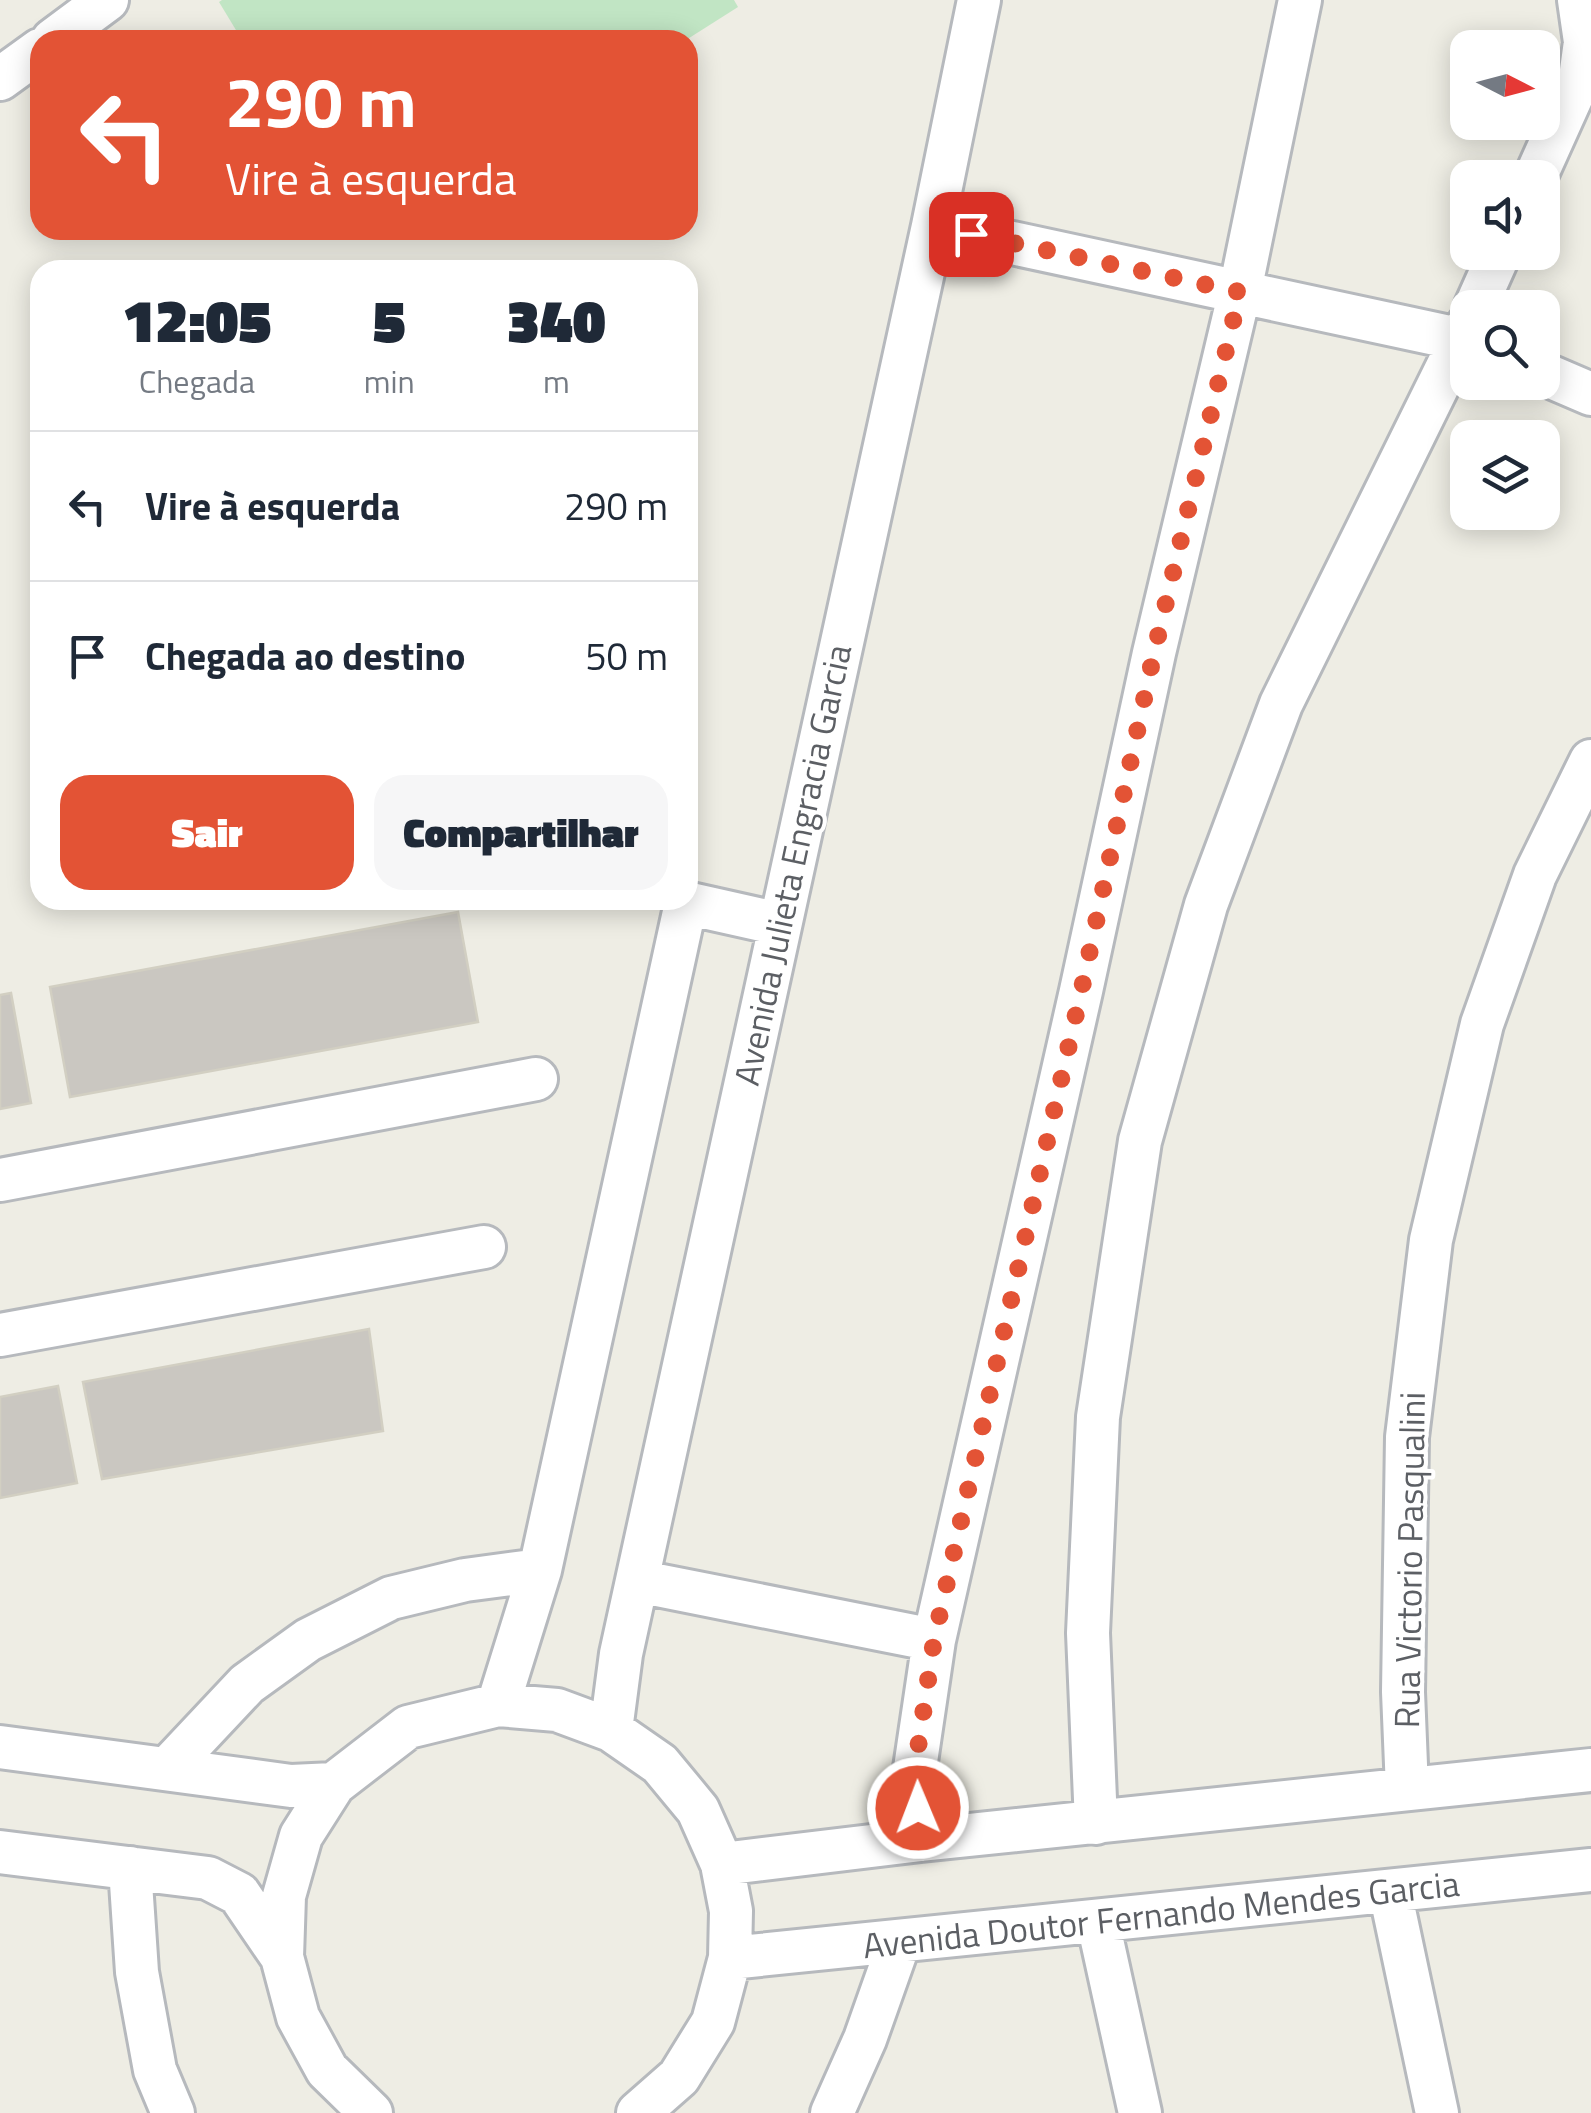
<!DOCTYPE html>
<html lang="pt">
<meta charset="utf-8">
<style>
:root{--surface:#fff;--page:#f6f6f7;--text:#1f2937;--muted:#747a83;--line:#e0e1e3;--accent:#e35335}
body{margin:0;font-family:"Titillium Web",sans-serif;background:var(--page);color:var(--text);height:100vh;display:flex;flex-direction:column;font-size:38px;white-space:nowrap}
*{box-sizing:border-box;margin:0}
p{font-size:32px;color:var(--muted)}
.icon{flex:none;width:55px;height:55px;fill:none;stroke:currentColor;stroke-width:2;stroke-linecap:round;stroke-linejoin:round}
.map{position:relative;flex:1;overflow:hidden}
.side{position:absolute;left:30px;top:260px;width:668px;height:650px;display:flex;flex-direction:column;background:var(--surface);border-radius:30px;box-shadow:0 5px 25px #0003}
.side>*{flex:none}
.hud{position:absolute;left:30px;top:30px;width:668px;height:210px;border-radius:30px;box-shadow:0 5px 25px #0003;background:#e35335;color:#fff;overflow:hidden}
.needle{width:65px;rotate:96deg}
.buttons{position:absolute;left:1450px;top:30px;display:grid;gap:20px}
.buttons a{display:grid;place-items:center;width:110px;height:110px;border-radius:20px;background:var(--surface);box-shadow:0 5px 25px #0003;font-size:50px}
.pin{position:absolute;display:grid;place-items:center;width:85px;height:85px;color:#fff;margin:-42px;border-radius:20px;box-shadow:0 5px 15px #0006}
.me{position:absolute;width:110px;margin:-55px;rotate:359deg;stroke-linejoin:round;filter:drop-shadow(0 0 8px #0008)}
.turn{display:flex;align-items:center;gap:35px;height:210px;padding:0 30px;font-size:45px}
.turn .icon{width:130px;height:130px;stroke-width:2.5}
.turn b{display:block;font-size:70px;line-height:85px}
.eta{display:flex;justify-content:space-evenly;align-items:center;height:170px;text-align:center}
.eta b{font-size:60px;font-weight:800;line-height:70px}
.cta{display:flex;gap:20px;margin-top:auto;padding:20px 30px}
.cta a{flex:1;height:115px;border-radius:30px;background:var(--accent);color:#fff;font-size:40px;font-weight:800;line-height:115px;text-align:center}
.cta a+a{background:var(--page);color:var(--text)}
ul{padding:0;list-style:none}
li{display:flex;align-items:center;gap:30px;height:150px;padding:0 30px;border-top:2px solid var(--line)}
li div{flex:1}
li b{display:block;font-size:38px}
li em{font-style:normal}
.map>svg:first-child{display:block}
.green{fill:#c1e5c4}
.building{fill:#cac7c1;stroke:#d2cfc2;stroke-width:2.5}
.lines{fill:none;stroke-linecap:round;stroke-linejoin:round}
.minor-casing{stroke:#b6b9bd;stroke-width:48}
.minor{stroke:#fff;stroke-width:42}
.route{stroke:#e35335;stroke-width:18;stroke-dasharray:0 32.4}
.labels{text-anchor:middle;stroke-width:8;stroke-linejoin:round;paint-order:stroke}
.street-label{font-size:35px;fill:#5c5f64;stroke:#fff}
</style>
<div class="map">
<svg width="1591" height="2113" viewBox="0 0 1591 2113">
<rect width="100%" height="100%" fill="#eeede4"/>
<path class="green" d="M222,0h512l4,7 -52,33h-444l-23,-38z"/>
<path class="building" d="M458,912l20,110 -408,75 -20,-110z
M11,993l20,110 -31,6v-114z
M369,1329l14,102 -281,48 -19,-97z
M58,1386l19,97 -77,15v-101z"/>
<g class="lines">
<g class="minor-casing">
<path id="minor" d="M53,40l54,-40
M0,79l40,-29
M1535,178l45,-100 5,-36 -6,-42
M933,226l535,115
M1475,308l25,-56
M1542,373l49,21
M0,1180l536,-101
M0,1335l484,-88
M637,1581l297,59
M498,1705l42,-135 146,-667 94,21
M611,1730l10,-76 312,-1428 46,-226
M0,1747l291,39 43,-2
M169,1767l78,-83 61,-44 83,-42 74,-18 75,-10
M1407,1789l-4,-97 4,-255 24,-197 51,-216 53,-149 56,-114
M1096,1823l-8,-190 10,-216 42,-276 66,-236 75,-201 187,-379
M921,1840l-7,-65 20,-135 147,-649 73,-338 86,-362 60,-291
M0,1852l208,26 31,16 43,63
M722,1864l199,-24 670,-70
M130,1868l7,104 18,98 18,43
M1390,1891l47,222
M1098,1922l42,191
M730,1958l861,-88
M371,2113l-44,-43 -29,-53 -16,-60 2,-61 17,-60 33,-52 74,-57 90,-22 59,5 54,20 49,34 38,46 24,54 9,47 -1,47 -17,64 -34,55 -41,36
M832,2113l33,-74 34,-96"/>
</g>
<use href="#minor" class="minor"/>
</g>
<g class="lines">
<path class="route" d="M918,1808l-4,-33 20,-135 147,-648 73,-339 86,-361 -269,-58"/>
</g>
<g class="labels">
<g class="street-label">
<text transform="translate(793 865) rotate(-78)" y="12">Avenida Julieta Engracia Garcia</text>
<text transform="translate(1410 1560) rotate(-89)" y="12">Rua Victorio Pasqualini</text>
<text transform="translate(1161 1915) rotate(-6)" y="12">Avenida Doutor Fernando Mendes Garcia</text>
</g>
</g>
</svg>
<div class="buttons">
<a><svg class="needle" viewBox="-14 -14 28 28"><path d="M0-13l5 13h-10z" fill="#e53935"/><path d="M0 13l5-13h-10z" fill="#747a83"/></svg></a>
<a><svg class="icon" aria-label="sound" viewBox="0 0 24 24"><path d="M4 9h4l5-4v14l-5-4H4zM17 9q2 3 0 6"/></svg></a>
<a><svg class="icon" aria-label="search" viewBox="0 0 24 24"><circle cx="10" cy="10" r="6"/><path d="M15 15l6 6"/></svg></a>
<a><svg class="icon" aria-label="layers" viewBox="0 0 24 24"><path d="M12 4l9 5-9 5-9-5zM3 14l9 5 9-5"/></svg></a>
</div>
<div class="pin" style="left:971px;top:234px;background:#d93025"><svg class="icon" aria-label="arrive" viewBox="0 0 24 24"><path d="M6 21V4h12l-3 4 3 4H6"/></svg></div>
<svg class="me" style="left:918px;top:1808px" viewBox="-20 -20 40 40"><circle r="17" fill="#e35335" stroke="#fff" stroke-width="3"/><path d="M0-11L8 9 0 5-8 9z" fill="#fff"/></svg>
<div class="hud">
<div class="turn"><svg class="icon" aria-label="left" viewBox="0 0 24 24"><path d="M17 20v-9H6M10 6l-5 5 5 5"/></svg><div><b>290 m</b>Vire à esquerda</div></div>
</div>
<section class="side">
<div class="eta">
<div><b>12:05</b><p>Chegada</p></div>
<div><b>5</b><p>min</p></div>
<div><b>340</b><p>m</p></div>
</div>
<ul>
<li><svg class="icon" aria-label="left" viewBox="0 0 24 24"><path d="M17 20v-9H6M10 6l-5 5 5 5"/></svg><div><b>Vire à esquerda</b></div><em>290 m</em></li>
<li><svg class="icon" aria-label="arrive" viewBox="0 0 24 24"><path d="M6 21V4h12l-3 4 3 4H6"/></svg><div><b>Chegada ao destino</b></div><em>50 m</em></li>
</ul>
<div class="cta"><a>Sair</a><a>Compartilhar</a></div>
</section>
</div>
